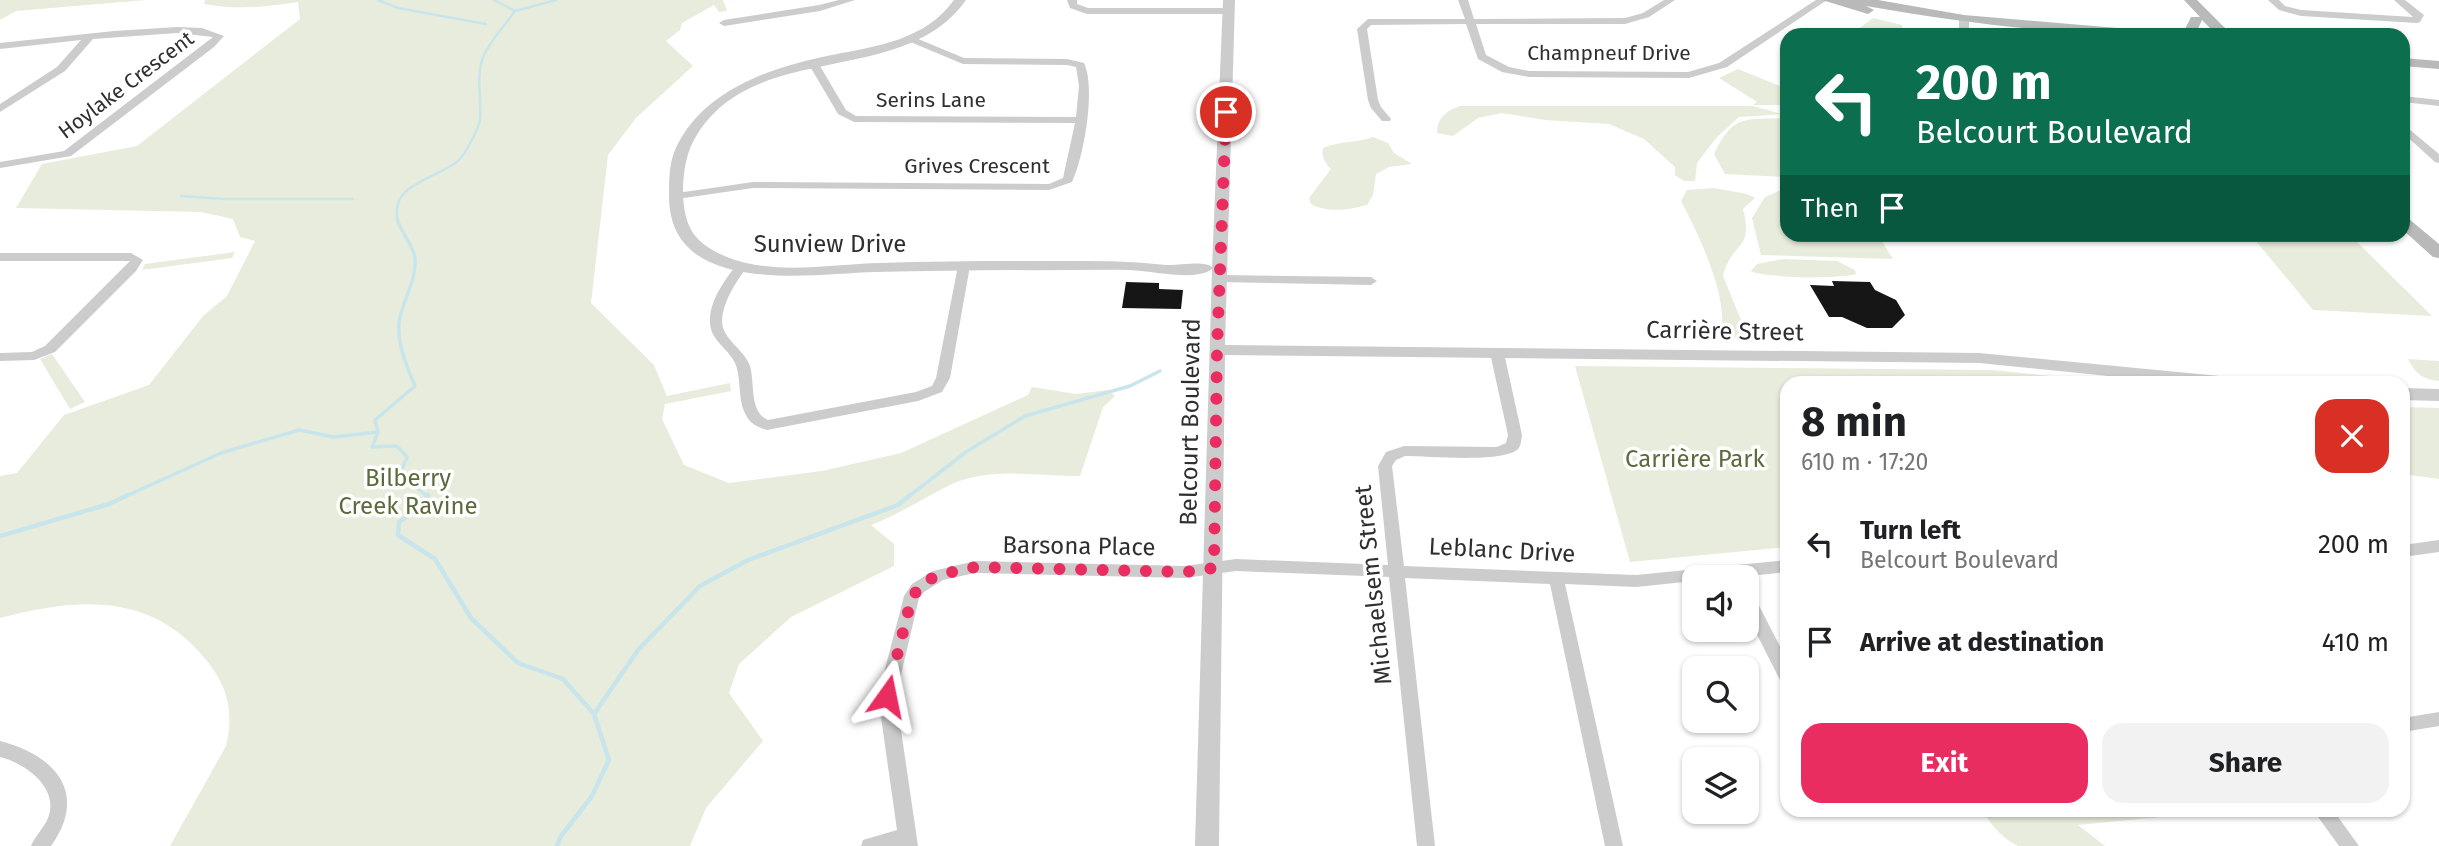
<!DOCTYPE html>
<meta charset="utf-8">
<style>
:root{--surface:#fff;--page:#f2f2f2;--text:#202124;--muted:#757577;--accent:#e92d60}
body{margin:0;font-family:"Fira Sans",sans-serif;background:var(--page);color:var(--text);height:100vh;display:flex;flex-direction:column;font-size:26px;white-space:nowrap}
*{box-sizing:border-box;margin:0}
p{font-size:23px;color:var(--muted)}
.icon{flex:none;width:38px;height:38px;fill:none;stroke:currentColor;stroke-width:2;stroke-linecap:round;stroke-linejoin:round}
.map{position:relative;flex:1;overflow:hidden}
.sheet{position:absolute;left:1780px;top:376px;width:630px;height:441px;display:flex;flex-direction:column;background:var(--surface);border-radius:21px;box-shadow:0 2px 5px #0004}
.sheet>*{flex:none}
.banner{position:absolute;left:1780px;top:28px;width:630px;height:214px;border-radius:21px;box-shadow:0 2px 5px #0004;background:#0b6e4f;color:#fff;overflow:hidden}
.tools{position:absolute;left:1682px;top:565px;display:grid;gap:14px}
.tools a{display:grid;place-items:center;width:77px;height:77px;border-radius:14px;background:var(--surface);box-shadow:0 2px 5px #0004;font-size:35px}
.pin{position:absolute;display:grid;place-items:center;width:60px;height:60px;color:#fff;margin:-30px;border:4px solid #fff;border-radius:50%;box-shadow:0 2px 7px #0007}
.me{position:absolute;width:77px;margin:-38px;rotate:12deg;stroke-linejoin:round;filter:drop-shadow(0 0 5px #0008)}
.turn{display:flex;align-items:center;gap:24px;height:147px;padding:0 21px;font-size:32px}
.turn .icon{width:91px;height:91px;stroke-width:2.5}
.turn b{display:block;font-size:49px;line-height:60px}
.then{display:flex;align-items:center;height:66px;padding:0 21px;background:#0003;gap:14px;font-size:26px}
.round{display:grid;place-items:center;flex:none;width:74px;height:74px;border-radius:21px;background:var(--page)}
.head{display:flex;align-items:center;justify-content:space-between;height:119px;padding:0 21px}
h1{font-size:42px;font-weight:700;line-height:52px}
.action{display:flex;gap:14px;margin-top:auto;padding:14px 21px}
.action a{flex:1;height:80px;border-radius:21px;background:var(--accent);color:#fff;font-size:28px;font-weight:700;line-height:80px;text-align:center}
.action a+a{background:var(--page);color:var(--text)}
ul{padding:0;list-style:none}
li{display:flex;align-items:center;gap:21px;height:98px;padding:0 21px}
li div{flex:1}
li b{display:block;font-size:26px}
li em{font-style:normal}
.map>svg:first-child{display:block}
.green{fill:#e8ecdc}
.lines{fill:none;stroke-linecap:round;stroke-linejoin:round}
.stream-far2{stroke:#c8e5ec;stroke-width:2.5}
.stream-far1{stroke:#c8e5ec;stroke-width:3.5}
.stream{stroke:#c8e5ec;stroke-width:4.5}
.building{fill:#161616}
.minor{fill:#ccc;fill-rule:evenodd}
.tertiary{fill:#ccc;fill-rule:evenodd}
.secondary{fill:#b9b9b9;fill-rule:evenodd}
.route{stroke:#e92d60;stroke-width:12;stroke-dasharray:0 21.6}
.labels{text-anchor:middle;stroke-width:7;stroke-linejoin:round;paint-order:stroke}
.far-street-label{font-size:21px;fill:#2f2f2f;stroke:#fff}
.street-label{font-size:24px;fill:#2f2f2f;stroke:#fff}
.park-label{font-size:24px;fill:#5b6b3b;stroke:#fff}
</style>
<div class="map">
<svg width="2439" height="846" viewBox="0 0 2439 846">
<rect width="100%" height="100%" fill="#fff"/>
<path class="green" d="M0,0h146l-130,11 -16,9z
M205,0h518l4,11 -8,1 -5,-7 -32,18 -2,7 -14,11 27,25 -57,52 -28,37 -17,148 63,62 13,31 63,-13 1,8 -66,13 -3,15 22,46 45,18 93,-12 79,-18 127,-58 4,-8 44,7 32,-4 7,6 -12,11 -23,69c-40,0 -90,-9 -128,8 -27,13 -52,30 -81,41l23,19v22l-103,51 -52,47 -10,29 34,48 -57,67 -16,38h-520l56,-100c8,-33 2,-59 -19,-85 -54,-69 -129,-64 -207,-43v-142l17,-3 47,-58 85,-30 54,-69 24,-20 28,-55 -15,-4 -7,-18 -32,-7 -185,-4 26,-44 95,-18 163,-127 -2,-17c-33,5 -62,8 -94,2z
M1873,18l29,7v10h-52z
M1738,69l42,17 7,-4v23h-34l4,-3 -38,-24z
M1460,106h293l29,8 -43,3 -22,20 -20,26 -2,18h-11l-9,-6v-8l-31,-28 -35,-15 -64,-4 -43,-7 -24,5 -25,18 -16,-3c0,-15 9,-22 23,-27z
M1787,118v59l-62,-3 -11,-20c20,-41 31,-34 73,-36z
M1373,137l15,6 6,10 18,11 -23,3 -13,7 -3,21 -6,10c-18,5 -40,8 -56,-1l-2,-6 22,-29c-6,-6 -10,-12 -8,-21 16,-7 34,-5 50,-11z
M1714,188l33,6 8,4 -12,11c11,43 -11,31 -20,67l21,51 14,6 -5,9 -21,-5 -10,-12c3,-35 -24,-92 -41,-124l6,-11z
M1781,190h6v44l91,1 15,24 -132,-4 -9,-37 13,-21z
M2251,235h99l82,81 -119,-6z
M235,252l-3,6 -90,12 3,-6z
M1783,259l54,2 18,9 1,4c-14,5 -95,4 -105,-3l6,-7z
M52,354l33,48 -15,7 -30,-50z
M2408,359l31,2v20c-16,-1 -24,-8 -31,-22z
M1575,366l417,4 127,13h-332v164l-157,15z
M2403,407l36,1v71l-36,-5z
M1983,810h222l6,2 -133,13 27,21h-87c-16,-8 -27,-20 -35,-36z"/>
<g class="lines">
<path class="stream-far2" d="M378,0l20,8 88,16
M515,11l41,-11
M181,196l43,3h129
M398,220c-10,-38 45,-42 63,-62 6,-8 18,-29 19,-39 2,-21 -5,-43 4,-64 7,-15 21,-30 31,-44l-21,-11"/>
<path class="stream-far1" d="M397,218c3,14 17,28 18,40 2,23 -13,43 -16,64 -2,22 8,45 16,64l-40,34 3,12 -6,15 25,-1 10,11 -7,17 28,23
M124,497l97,-44 78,-23 35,7 44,-5
M908,497l58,-45 59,-36 105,-30 30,-15"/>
<path class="stream" d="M428,495l-10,14 -19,13 -1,13 37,24 36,59 47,45 45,16 31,35 15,46 -17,36 -31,40 -4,10
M0,536l109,-32 19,-9
M594,714l44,-64 62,-64 48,-26 150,-55 12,-10"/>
</g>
<path class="building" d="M1832,281l38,1 5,8 21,10 9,15 -13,13h-25l-25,-11h-13l-19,-32 24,1z
M1126,282l33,1v6l24,1 -2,19 -59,-1z"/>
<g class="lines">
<path class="minor" d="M839,0h16l-35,11 -96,15 -5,-3 5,-3 95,-15z
M1067,0h10v4l11,4h140l5,3 -5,3h-141l-17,-6z
M1458,0h10l6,19 151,-1 18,-5 21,-13h11l-26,17 -24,7h-149l10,31 23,12 20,4 159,1 31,-9 97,-63h11l-100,67 -38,11 -160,-1 -27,-5 -24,-13 -12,-35 -95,1 -4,4 11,71 3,7 10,12 -1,2h-8l-11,-13 -3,-8 -11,-71 11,-10h97z
M2268,0h11l6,6 16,4 112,7 -19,-17h11l19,15 -4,7 -3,1 -116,-7 -22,-6z
M1964,16l5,3v16h-10v-16z
M177,27l25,1 22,8 -10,11 -143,109 -71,12v-6l64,-11 149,-114 -36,-4 -84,6 -28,32 -65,41v-8l57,-37 24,-27 -81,9v-6l114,-12z
M911,36l53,22 103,1 17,4c12,25 0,94 -12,119l-23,8 -296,-2 -76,11 -6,-3 6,-3 76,-11 296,2 14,-6 12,-55 -221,-1 -16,-8 -30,-51 1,-2h8l29,49 10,6 220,1 3,-31 -3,-19 -9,-2 -104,-1 -55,-23v-4z
M2403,96l36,4v6l-36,-4z
M2403,124l36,30v9l-4,-1 -32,-29z
M0,253h131l12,7 -7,11 -81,81 -21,8 -34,1v-8l32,-1 13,-6 85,-85h-130z
M964,262l6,4 -20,112 -8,14 -24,9 -151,29c-9,-3 -17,-6 -21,-15 -9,-16 -4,-36 -11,-52 -7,-15 -25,-23 -25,-41 -1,-21 15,-42 27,-58l4,-1 6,4c-11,15 -24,34 -25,54 0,18 22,28 28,45 5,17 -1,46 18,54l148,-28 16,-6 4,-8 22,-112z
M1220,275l151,2 6,4 -6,4 -155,-3 -2,-3z
M1497,349l7,4 18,82c-1,6 -1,12 -5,15 -18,13 -88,6 -112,6l-9,4 -4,6 12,100 232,9 151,-15v12l-56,6h-37v3l-58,6 -71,-3 58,262h-18l-55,-262 -145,-6 30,268h-18l-28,-269 -153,-6 -51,7 -210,-5 -32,7 -19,12 -5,6 -23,98 22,150h-57l2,-6 34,-10 -19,-134 26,-100 8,-12 21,-13 42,-10 210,5 51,-7 152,6 -10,-99 8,-14 18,-6 93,1 9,-4 2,-8 -18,-82z
M2439,540v12l-36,5v-12z
M1746,590l6,2 35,68v24l-6,-2 -35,-69z
M2439,712v14l-36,6v-14z
M0,741c55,14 89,52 51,105h-20c4,-10 13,-18 17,-28 12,-30 -23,-55 -48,-61z
M2313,810h20l26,36h-20z"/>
<path class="tertiary" d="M954,0h12c-62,88 -207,39 -268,133 -12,18 -15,39 -15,60 1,35 12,51 44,64 47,19 104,7 153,6 55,-2 110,-2 164,-2 41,0 81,-1 122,4 13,1 37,-5 46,2l11,-267h12l-10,345 754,8 251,24 8,6h-61l-198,-20 -754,-8 -6,491h-24l17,-577c-5,4 -12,5 -19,6 -22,1 -43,-4 -64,-5 -37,-1 -74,1 -111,0 -48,0 -95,1 -143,2 -66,2 -205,25 -206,-75 0,-16 0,-33 6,-47 27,-61 97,-83 157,-95 46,-9 93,-15 122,-55z
M2403,388l36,1v12l-36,-1z"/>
<path class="secondary" d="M1822,0h56l86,15 188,16 7,4c-99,0 -196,-12 -293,-29l8,4 -6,4z
M2184,0h13l35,35h-15l-15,-15 -7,15h-27l17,-6 6,-12h9z
M2403,58l36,3v8l-36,-3z
M2403,217l6,2 30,25v14l-6,-1 -30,-27z"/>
</g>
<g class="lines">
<path class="route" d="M887,696l25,-100 16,-16 11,-5 36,-8 210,5 29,-4 3,-218 9,-238"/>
</g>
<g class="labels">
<g class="far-street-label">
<text x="1609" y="60">Champneuf Drive</text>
<text transform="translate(126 85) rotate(-37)" y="7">Hoylake Crescent</text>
<text x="931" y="107">Serins Lane</text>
<text x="977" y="173">Grives Crescent</text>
</g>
<g class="street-label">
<text x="830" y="252">Sunview Drive</text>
<text transform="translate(1725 331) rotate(1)" y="8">Carrière Street</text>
<text transform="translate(1190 422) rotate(-89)" y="8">Belcourt Boulevard</text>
<text transform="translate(1079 546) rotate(1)" y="8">Barsona Place</text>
<text transform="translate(1502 550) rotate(3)" y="8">Leblanc Drive</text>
<text transform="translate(1373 585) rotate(-96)" y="8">Michaelsem Street</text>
</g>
<g class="park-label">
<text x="1695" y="467">Carrière Park</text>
<text x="408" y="486">Bilberry<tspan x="408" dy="28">Creek Ravine</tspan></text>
</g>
</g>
</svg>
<div class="tools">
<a><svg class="icon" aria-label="sound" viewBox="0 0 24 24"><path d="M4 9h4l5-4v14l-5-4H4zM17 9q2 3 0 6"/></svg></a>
<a><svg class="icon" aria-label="search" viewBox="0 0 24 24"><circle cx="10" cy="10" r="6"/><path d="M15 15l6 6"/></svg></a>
<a><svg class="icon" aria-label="layers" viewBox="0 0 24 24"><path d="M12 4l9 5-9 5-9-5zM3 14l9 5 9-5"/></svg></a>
</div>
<div class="pin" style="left:1226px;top:112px;background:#d93025"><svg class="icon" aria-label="arrive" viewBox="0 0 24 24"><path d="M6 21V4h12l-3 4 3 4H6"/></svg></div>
<svg class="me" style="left:887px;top:696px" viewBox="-20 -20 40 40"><path d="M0-17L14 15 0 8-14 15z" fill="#e92d60" stroke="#fff" stroke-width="4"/></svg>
<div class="banner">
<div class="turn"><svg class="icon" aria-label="left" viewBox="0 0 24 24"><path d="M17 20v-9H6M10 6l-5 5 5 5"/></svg><div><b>200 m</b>Belcourt Boulevard</div></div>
<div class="then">Then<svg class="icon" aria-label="arrive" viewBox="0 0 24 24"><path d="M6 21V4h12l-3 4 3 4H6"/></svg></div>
</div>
<section class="sheet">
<div class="head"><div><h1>8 min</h1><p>610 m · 17:20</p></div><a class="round" style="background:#d93025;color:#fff"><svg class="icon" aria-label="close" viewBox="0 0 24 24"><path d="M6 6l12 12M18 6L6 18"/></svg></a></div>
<ul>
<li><svg class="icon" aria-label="left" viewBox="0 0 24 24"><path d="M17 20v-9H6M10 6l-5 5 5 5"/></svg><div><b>Turn left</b><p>Belcourt Boulevard</p></div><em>200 m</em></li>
<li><svg class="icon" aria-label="arrive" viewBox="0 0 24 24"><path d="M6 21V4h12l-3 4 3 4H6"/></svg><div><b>Arrive at destination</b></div><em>410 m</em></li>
</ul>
<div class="action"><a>Exit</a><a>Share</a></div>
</section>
</div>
